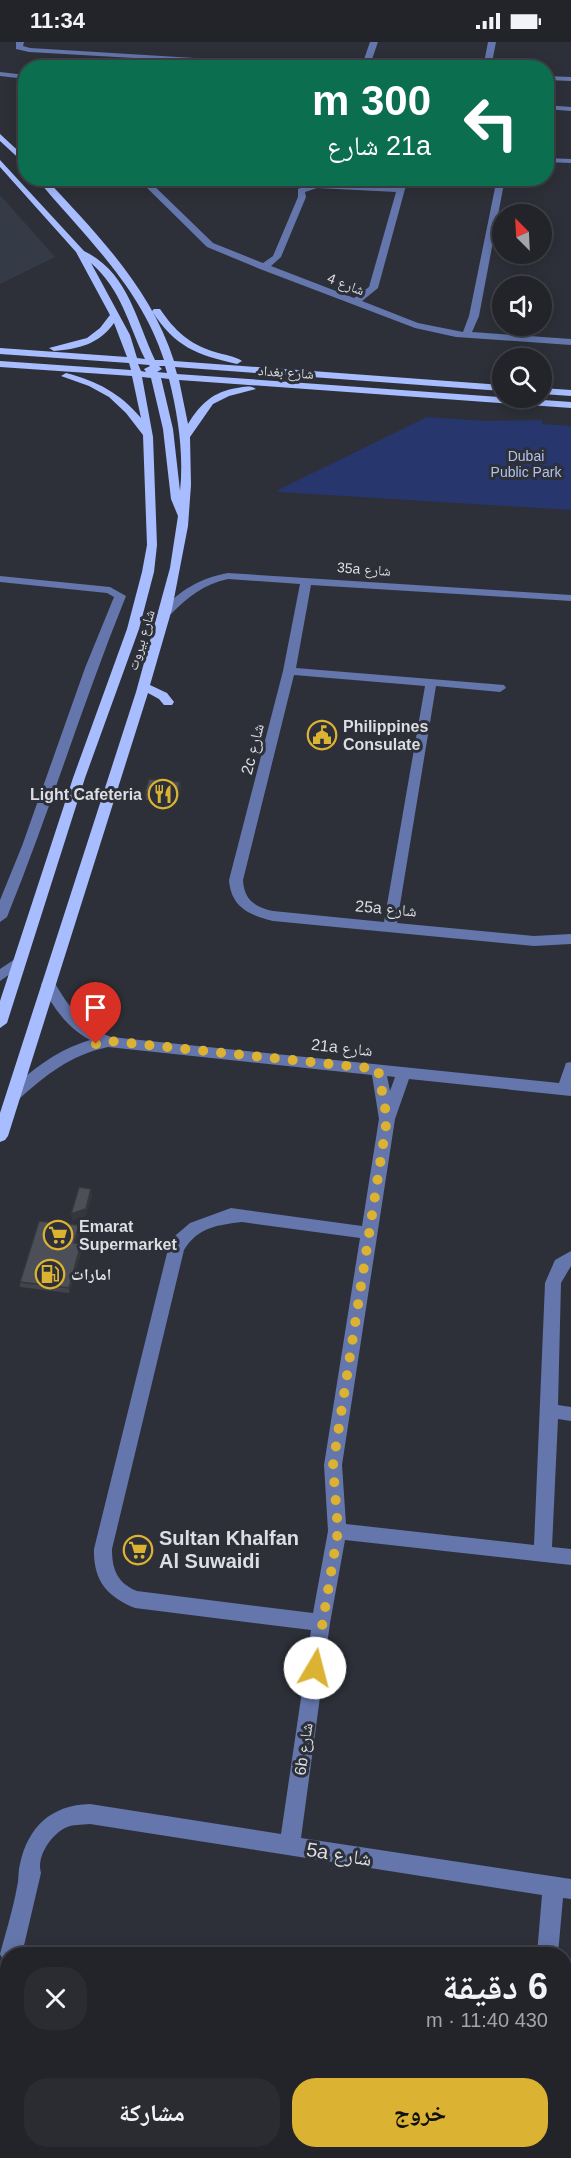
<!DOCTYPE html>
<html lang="ar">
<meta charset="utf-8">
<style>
:root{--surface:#22242a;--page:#2a2c32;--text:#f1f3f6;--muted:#a2a4a8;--line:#3f4147;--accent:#dcb233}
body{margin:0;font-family:Arial,"Noto Naskh Arabic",sans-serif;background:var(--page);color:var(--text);direction:rtl;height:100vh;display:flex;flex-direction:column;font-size:22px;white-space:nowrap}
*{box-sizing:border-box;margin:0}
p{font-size:20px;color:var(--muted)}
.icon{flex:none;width:33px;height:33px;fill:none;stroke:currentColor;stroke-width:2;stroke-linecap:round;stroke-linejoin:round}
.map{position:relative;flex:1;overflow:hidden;direction:ltr}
.sheet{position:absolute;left:0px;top:1905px;width:572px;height:212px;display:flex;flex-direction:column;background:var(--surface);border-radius:24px 24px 0 0;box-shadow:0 3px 15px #0003,0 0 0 2px var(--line);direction:rtl}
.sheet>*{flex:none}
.top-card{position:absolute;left:18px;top:18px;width:536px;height:126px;border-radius:24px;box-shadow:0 3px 15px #0003,0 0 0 2px var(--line);direction:rtl;background:#0b6e4f;color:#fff;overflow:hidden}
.needle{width:39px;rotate:336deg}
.tools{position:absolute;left:492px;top:162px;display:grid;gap:12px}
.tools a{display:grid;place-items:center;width:60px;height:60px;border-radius:50%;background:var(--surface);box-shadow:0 3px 15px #0003,0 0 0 2px var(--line);font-size:30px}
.pin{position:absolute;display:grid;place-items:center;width:51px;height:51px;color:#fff;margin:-62px -26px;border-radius:50% 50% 50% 0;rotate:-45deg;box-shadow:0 0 6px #0007}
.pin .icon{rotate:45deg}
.me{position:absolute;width:66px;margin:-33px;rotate:8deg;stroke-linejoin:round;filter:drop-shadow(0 0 4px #0008)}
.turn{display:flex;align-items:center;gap:21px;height:126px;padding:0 24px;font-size:27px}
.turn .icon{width:78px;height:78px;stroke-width:2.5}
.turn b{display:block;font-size:42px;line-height:51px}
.round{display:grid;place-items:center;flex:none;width:63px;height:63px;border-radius:24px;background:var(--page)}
.headline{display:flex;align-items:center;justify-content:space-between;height:102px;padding:0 24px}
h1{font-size:36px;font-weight:700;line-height:45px}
.primary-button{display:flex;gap:12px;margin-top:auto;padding:12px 24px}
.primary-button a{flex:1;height:69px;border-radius:24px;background:var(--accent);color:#111;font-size:24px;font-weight:700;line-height:69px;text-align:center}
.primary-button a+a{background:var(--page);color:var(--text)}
.status{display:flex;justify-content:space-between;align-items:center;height:42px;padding:0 30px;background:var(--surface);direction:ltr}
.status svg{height:16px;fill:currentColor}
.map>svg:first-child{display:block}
.built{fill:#353a47}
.green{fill:#27366c}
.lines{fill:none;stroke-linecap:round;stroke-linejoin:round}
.minor{fill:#6476ab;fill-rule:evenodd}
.major{fill:#a7bdff;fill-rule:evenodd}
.wall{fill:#41444b}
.shaded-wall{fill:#35373d}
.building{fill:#4c4f57;stroke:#35373d;stroke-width:1.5}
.route{stroke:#dcb233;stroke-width:10;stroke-dasharray:0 18}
.labels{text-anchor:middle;stroke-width:6;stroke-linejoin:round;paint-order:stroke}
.far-street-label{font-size:14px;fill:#dcdee3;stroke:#2d3038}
.far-park-label{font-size:14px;fill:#b1c1ec;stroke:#2d3038}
.poi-label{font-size:16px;font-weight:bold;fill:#dcdee3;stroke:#2d3038;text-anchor:start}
.street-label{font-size:16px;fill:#dcdee3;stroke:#2d3038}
.near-poi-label{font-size:20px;font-weight:bold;fill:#dcdee3;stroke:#2d3038;text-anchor:start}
.near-street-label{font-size:20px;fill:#dcdee3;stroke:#2d3038}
</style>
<div class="status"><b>11:34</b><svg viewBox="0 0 49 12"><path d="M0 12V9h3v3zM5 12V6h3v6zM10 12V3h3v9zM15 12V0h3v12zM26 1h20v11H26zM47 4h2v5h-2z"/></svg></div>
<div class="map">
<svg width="571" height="2116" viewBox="0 0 571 2116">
<rect width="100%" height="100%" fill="#2d3038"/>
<path class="built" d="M0,153l55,62 -55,27z"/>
<path class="green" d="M427,375l58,4 57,-1v4l29,2v84l-292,-18 -1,-2z"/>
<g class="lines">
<path class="minor" d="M16,0h8l-1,4 7,2 329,20h-53l-277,-16 -13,-3z
M370,0h8l-9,26h-8z
M488,0h8l-5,26h-8z
M0,30l26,3v4l-26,-3z
M546,34l25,1v4l-25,-1z
M546,63l25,2v4l-25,-2z
M546,116l25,1v4l-25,-1z
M137,136h9l67,65 50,20 10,-7 25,-59v-8l18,-7 81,5 3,-9h8l-30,110 -16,13 56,22 45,9 6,-16 28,-138h8l-26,138 -7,16 99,7v6l-115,-8 -41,-9 -155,-59 -53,-22zM317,146l79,4 -27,95 -15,11 -83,-32 10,-9 25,-60 -1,-5z
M228,531l343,22v6l-260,-16 -15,83 208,17 2,3 -6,4 -64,-6 -39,237 137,13 37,-2v10l-37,2 -261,-25c-24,-6 -42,-14 -44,-41l54,-209 17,-87 -72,-5c-24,5 -40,18 -57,35l-4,1 -6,-3c18,-22 40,-34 67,-39zM294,633l131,11 -41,236 -111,-11c-18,-4 -29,-11 -30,-31z
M0,534l110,11 16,9c-43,106 -76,215 -119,321l-7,5v-22l22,-54 63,-178 29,-71 -7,-4 -107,-11z
M18,915l5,2 2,3 -2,3 -23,16v-12z
M48,937l5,1c15,26 29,46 58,57l448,46 7,-20 5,-1v34l-162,-17 -14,40 -53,346 4,59 188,21 11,-262 10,-23 16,-9v15l-10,17 -3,122 13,2v14l-13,-2 -6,128 19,2v16l-226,-25 -15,83 -29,215 270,41v20l-8,-1 -5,56h-21l5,-59 -452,-71c-9,1 -17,0 -25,4 -14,7 -29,29 -24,45l-19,81h-14v54l-8,3v-49l3,-2 -3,-6c6,-22 13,-45 17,-67 2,-7 1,-16 3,-23 8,-37 31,-59 70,-60l191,30 30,-204 -176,-22c-28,-11 -42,-28 -41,-59l74,-300 8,-14 14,-12 41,-15 131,18 17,-107 -7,-44 -264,-28c-38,8 -62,28 -90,53h-10l-2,-4 2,-4c25,-23 49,-42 82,-52 -24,-13 -37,-33 -49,-56zM387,1034l8,1 -5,14zM242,1180l118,16 -36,227 4,66 -15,82 -176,-22c-20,-8 -25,-22 -25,-42l72,-299c14,-23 34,-25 58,-28z
M0,2008l8,1v22l-8,-1z
M264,2109h22l-1,7h-22z
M526,2109h22v7h-22z"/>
<path class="major" d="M0,92l26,24v7l-26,-24z
M0,118l84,91c44,21 52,69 71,109h9c-24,-74 -79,-123 -128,-182h9c51,55 106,110 129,183l328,24v6l-327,-24 2,7 394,28v6l-392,-28 9,44c13,-21 25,-32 49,-36 7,-1 13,-3 19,1l-27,7 -16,8 -23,33 1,48 -3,41 -16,83 -22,76 17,8 7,9 -2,3h-8l-5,-6 -11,-6 -140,443 -3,4 -5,2v-29l136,-421 34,-124 8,-52 -7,-17 -8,-70 -12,-51 -9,-1 11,60 4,108 -3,27 -15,57 -54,149 -78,245 -7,5v-27l73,-223 54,-149 15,-57 5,-27 -4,-110 -17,-22 -17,-16 -20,-11 -28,-10 5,-3c31,8 54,20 75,45l-9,-42 -132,-9v-6l131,9 -2,-7 -129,-9v-6l127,9 -13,-34c-15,21 -35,26 -60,28l-5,-3 38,-10 13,-10 10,-13 -34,-63 -76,-85zM91,221c31,27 37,61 54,96l-8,-1 -7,-23zM138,322l11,1 1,1 -6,3 2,3 -5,-1zM159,324h6l2,7 -10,-1 5,-3zM161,336l8,1c9,36 15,75 11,112l-7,-62z
M154,267h6c15,22 29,35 55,43 9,3 20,4 27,9l-5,3c-40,-9 -62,-17 -85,-53z
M542,346l29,2v6l-29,-2z"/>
</g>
<path class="wall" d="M180,740l1,7 -4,13 -31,-2 -1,-8z
M80,1187l-4,14 6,6 -13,44 -49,-6v-5z"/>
<path class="shaded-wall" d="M180,740l1,7 -4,13v-7z
M91,1147l1,7 -6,20 -14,5 -1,-7z
M79,1183l1,4 -5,19 -1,-5z
M81,1202l1,5 -13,44v-5z"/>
<path class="building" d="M149,737l31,3 -3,13 -32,-3z
M79,1145l12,2 -5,20 -15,5z
M39,1179l40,4 -5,18 7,1 -12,44 -49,-6z"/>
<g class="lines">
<path class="route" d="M96,1002l13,-3 269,28 9,50 -54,346 5,66 -23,137"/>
</g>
<defs>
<g id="civic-ring" transform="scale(1.5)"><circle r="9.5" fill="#2d3038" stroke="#dcb233" stroke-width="1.5"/><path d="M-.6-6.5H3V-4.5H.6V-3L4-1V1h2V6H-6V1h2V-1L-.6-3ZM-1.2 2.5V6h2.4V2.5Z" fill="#dcb233"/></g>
<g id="restaurant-ring" transform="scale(1.5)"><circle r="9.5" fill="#2d3038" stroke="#dcb233" stroke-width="1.5"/><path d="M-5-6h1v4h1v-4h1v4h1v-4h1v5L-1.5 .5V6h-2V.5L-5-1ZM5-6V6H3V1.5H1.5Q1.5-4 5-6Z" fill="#dcb233"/></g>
<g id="supermarket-ring" transform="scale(1.5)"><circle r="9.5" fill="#2d3038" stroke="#dcb233" stroke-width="1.5"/><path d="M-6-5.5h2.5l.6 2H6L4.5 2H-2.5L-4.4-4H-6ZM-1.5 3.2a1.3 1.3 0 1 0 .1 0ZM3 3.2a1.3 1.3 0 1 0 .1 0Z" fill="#dcb233"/></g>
<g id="fuel-ring" transform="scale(1.5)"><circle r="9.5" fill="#2d3038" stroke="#dcb233" stroke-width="1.5"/><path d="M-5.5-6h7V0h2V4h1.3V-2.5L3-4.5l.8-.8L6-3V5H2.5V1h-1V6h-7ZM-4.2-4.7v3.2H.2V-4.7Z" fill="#dcb233"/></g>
</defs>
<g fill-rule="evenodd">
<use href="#civic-ring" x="322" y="693"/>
<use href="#restaurant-ring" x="163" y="752"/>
<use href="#supermarket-ring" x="58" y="1193"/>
<use href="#fuel-ring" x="50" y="1232"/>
<use href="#supermarket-ring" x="138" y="1508"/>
</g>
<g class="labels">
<g class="far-street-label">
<text transform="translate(346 242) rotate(21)" y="5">شارع 4</text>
<text transform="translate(286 330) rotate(4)" y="5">شارع بغداد</text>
<text transform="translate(364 527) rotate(4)" y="5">35a شارع</text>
<text transform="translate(141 598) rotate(-73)" y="5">شارع بيروت</text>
</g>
<g class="far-park-label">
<text x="526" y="419">Dubai<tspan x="526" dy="16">Public Park</tspan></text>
</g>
<g class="poi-label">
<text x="343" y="690">Philippines<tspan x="343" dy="18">Consulate</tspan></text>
<text x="142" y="758" text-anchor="end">Light Cafeteria</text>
<text x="79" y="1190">Emarat<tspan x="79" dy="18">Supermarket</tspan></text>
<text x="71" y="1238">امارات</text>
</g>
<g class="street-label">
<text transform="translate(252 707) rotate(-76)" y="6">2c شارع</text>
<text transform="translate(386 866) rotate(5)" y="6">25a شارع</text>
<text transform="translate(342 1005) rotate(6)" y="6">21a شارع</text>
<text transform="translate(303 1707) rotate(-82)" y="6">6b شارع</text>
</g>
<g class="near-poi-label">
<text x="159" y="1503">Sultan Khalfan<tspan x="159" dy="23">Al Suwaidi</tspan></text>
</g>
<g class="near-street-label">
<text transform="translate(339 1812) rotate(9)" y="7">5a شارع</text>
</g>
</g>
</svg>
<div class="tools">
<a><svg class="needle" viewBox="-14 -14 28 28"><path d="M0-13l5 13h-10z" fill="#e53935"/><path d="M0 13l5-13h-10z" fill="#a2a4a8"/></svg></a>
<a><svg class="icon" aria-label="sound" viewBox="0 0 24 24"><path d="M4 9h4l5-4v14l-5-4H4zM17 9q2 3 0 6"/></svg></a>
<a><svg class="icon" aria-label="search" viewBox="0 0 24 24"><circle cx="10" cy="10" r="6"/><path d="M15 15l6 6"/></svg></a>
</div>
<div class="pin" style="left:96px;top:1002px;background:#d93025"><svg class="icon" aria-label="arrive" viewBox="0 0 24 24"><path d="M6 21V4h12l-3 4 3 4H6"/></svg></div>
<svg class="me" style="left:315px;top:1626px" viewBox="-20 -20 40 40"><circle r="19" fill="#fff"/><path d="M0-13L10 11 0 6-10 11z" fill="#dcb233"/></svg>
<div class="top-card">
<div class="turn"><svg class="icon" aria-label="left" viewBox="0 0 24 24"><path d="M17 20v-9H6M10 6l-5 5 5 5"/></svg><div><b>300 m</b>21a شارع</div></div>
</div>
<section class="sheet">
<div class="headline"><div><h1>6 دقيقة</h1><p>430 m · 11:40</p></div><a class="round"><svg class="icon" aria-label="close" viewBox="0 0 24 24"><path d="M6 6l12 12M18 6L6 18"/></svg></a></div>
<div class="primary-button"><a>خروج</a><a>مشاركة</a></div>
</section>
</div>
